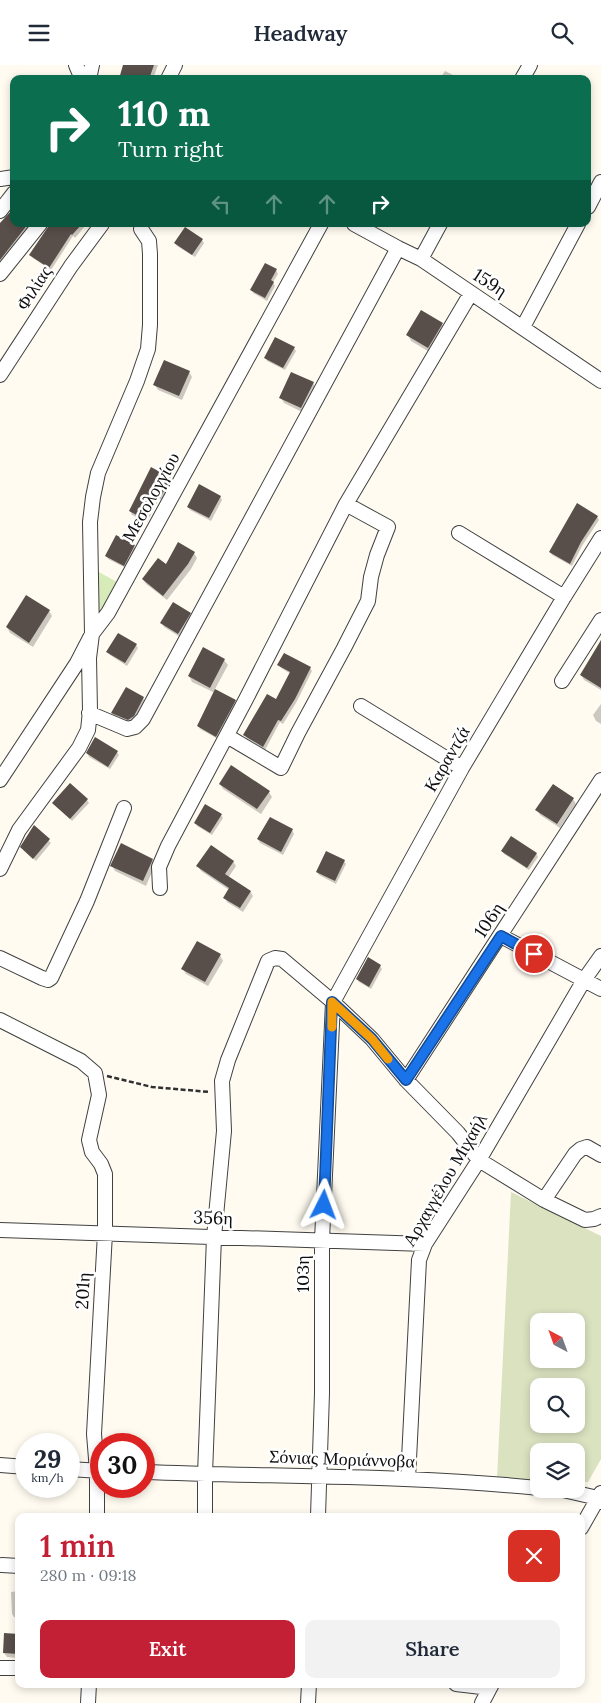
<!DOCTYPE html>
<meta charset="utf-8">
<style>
:root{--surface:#fff;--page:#f2f2f3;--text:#1f2937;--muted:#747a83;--accent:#c42035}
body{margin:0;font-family:Lora,serif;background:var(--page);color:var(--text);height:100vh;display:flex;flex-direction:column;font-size:19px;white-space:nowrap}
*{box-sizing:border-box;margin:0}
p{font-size:16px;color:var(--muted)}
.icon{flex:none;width:28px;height:28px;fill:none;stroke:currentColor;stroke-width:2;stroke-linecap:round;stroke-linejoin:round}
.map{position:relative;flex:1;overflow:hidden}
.sheet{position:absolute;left:15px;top:1448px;width:570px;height:175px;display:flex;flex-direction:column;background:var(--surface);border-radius:10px;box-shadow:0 2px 8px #0003}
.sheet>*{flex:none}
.top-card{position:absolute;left:10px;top:10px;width:581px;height:152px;border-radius:10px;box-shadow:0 2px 8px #0003;background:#0b6e4f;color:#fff;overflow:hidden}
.needle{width:32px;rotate:319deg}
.controls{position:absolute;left:530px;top:1248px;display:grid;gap:10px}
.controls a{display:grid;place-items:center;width:55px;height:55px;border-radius:10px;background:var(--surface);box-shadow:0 2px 8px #0003;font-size:25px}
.speed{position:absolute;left:15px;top:1368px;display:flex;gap:10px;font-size:25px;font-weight:700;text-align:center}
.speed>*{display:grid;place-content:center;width:65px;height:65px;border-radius:50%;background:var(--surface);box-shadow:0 2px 8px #0003;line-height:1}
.speed small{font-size:12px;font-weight:400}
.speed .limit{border:8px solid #d22;background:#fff;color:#111}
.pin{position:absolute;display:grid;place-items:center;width:42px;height:42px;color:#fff;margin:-21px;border:2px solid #fff;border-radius:50%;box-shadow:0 1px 5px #0007}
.me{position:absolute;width:55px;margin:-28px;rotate:3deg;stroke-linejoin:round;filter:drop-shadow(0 0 4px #0008)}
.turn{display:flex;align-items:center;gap:18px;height:105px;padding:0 25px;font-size:22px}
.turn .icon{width:65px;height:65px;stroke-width:2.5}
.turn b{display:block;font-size:35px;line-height:42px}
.lanes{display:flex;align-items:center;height:48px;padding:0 25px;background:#0003;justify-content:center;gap:25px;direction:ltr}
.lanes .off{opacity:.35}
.round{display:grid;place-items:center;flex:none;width:52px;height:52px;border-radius:10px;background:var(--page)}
.summary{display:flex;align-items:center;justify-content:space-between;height:85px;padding:0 25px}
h1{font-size:30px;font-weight:600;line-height:38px;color:var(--accent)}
.action{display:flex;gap:10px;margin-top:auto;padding:10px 25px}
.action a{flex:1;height:58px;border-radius:10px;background:var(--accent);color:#fff;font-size:20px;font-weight:600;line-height:58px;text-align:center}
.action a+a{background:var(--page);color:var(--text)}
header{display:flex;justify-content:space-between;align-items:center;height:65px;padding:0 25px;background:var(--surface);font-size:22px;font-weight:600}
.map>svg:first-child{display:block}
.green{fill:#d6ebb8}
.cemetery{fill:#dae2c0;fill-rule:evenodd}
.shadow{fill:#0003}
.building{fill:#584e4a}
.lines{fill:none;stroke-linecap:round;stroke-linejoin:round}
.minor-casing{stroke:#414141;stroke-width:16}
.path{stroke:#303030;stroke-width:2.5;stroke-dasharray:5 2.5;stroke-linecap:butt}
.minor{stroke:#fff;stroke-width:14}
.route-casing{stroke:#114b97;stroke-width:12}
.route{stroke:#1a73e8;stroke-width:9}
.slow{stroke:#f59e0b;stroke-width:9}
.labels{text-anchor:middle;stroke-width:5;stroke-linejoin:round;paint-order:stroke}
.street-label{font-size:18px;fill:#0e0e0e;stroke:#fff}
</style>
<header><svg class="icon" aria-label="menu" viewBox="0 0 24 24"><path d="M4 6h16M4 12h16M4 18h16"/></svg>Headway<svg class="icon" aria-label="search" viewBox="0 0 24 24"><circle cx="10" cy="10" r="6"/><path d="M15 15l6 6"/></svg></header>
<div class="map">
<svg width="601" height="1638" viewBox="0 0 601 1638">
<rect width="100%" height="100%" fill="#fffbf0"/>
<path class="green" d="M97,506l20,11 -19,35z"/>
<path class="cemetery" d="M511,1127l90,44v223l-13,23h-12v-31h-37v29l-42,-1zM539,1256h37v38h-37zM539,1321h37v38h-37z"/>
<path class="shadow" d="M124,0h34l-5,14h-17z
M445,6l12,6 1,2h-18z
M108,10l10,4h-11z
M14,159h18l-32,43v-38z
M57,159l29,1 -11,13 -2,-2 -22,34 -18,-12 -2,-3z
M202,175l2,3 -9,14 -18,-11 -2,-3z
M276,205l2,4 -5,8 2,4 -8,15 -14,-8 -1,-3z
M442,259l3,5 -14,24 -20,-12 -3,-6z
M294,283l2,3 -11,19 -18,-9 -2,-4z
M189,307l3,5 -10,23 -24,-10 -3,-5z
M313,318l3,5 -12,25 -20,-10 -3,-5z
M170,414l2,3 -10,18 -3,-1 -12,23 -15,-7 -2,-4z
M220,431l2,4 -11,21 -21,-11 -2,-3z
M597,451l2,4 -17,26 -10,20 -20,-11 -2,-3z
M134,481l2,4 -10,18 -18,-9 -2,-3z
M194,488l3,5 -6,11 -24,31 -21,-16 -3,-5z
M49,546l3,5 -19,31 -23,-14 -3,-6z
M190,549l2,3 -12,20 -16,-10 -2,-4z
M136,580l2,3 -11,18 -17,-11 -2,-3z
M601,586v39l-17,-10 -3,-5z
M224,595l4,5 -14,26 21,10 2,3 -19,35 -18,-10 -2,-3 17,-33 -23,-11 -3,-6z
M279,600l31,3 2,3 -16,32 -13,21 -3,-2 -15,28 -18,-11 -2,-4 31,-34 15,-27 -10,-6z
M126,623l17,10 2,4 -13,20 -2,1 -16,-7 -2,-3z
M601,639v20l-5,-3 -3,-6z
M117,687l2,3 -9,14 -21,-12 -2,-4z
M220,719l49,8 3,5 -11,17 -38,-25z
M573,734l3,5 -16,24 -20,-13 -3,-5z
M87,735l2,3 -17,18 -18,-18z
M221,750l2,3 -11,17 -15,-9 -1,-3z
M270,753l22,12 2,4 -11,21 -23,-12 -2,-4z
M34,762l17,16 -15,18 -14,-14z
M502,786l34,2 2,4 -9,13 -25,-16z
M152,795l3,5 -9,21 -31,-15 -3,-5z
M233,796l3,5 -8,12 22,13 3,5 -10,16 -16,-10 -2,-4 4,-8 -28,-19 -3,-5z
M344,796l2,3 -10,20 -17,-9 -2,-3z
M220,890l3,6 -15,25 -22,-12 -3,-5z
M380,901l2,3 -11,20 -12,-7 -2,-3z
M19,1526v26h-5l-2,-3 -1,-22z
M19,1570v23l-12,-1 -3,-4z"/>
<path class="building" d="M123,0h31l-5,14h-30z
M14,143v16h14l-28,36v-37z
M50,159h32l-10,11 -1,-1 -22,34 -20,-13z
M185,162l18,12 -11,16 -18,-12z
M265,198l12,6 -6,11 3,2 -9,16 -15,-8z
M421,245l22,13 -15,25 -22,-13z
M275,272l20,10 -12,21 -19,-10z
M164,295l26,11 -11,25 -26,-11z
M291,307l23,10 -13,26 -22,-10z
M151,402l20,11 -11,20 -3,-2 -11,24 -17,-9z
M199,419l22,12 -12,22 -22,-11z
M577,438l21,13 -17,26 -11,22 -21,-12z
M116,470l19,10 -11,21 -19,-10z
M178,477l17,10 -7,12 -25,32 -21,-17 16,-21 8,6z
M26,530l24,15 -21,33 -23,-16z
M173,537l18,11 -13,21 -18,-11z
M118,568l19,11 -12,19 -19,-11z
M601,575v48l-21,-13z
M203,582l22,12 -15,29 -22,-12z
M284,588l27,14 -16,32 -14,22 -3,-1 -15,27 -20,-12 24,-41 9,5 14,-27 -13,-7z
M126,622l18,10 -10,19 -6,4 -17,-7z
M215,624l21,11 -20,37 -19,-11z
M95,672l23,14 -10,16 -22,-14z
M231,700l39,26 -13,18 -38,-25z
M70,718l18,16 -18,20 -18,-16z
M553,719l21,14 -17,26 -22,-14z
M205,739l17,10 -12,19 -16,-10z
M270,752l23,12 -12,23 -24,-13z
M34,760l16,14 -17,20 -13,-12z
M511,771l26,17 -10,15 -26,-17z
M121,778l32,16 -10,22 -33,-15z
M211,780l23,16 -9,13 26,17 -11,17 -17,-10 6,-10 -33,-22z
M326,786l19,9 -10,21 -19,-9z
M197,876l24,13 -16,28 -24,-13z
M368,892l13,8 -12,22 -13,-8z
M4,1568l15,1v20l-16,-1z"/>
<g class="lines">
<g class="minor-casing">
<path id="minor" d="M76,0l6,14
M89,14l3,-14
M168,14l7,-14
M522,14l8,-14
M0,114l14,-2
M588,142l13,-25
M0,146l14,-18
M354,159l44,24 23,11 180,122
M421,194l19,-35
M0,209l40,-50
M523,262l55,-103
M0,310l71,-109 31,-42
M459,468l105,64
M562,616l39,-61
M361,641l101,62
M89,648l38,16 8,-2 8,-8 255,-471
M227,671l54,32 17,-35 46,-85 24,-47 3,-24 6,-22 11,-28 -42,-23
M0,715l77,-117 15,-29 16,-21 213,-389
M0,804l19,-39 60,-82 9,-18 2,-19 -1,-53 3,-24 -2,-112 3,-25 5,-24 39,-92 11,-32 2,-24v-71l-1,-13 -8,-12
M160,823l-1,-21 9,-21 77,-145 101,-197 125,-211
M501,871l100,53
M0,893l42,20 6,2 3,-2 36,-77 37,-93
M0,955l81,41 14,12 4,22 -10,45 3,12 9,12 4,10v59l-11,201 3,37v45
M406,1015l195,-300
M544,1135l31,-46 6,-5 6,-2 14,8
M0,1165l425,14
M0,1400l26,2
M69,1404l32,2
M144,1407c131,5 264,3 395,16
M408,1414l11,-219 6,-16 54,-84 105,-180 17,-24
M551,1424l12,1 35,8 3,4
M205,1451v-42l9,-237 10,-106 -2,-50 6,-21 40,-99 7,-3 7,1 51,43 39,37 34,41 52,53 21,27 65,40 41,20 9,-1 7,-3
M318,1451l4,-123v-153l11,-238 129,-234 102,-171 37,-59
M581,1463l20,-35
M2,1500l17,1
M0,1603h19
M456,1619l34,4
M88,1638l1,-19
M308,1638l1,-19
M482,1638l10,-19"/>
</g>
<path class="path" d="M107,1011l45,11 58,5"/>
<use href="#minor" class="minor"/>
</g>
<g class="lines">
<g class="route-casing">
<path id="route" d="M324,1140l8,-203 40,37 34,41 95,-144 33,18"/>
</g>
<use href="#route" class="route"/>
<path class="slow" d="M332,962v-25l40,37 16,20"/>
</g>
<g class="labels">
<g class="street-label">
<text transform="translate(490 218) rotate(33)" y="6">159η</text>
<text transform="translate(34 223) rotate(-57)" y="6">Φιλίας</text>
<text transform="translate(151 432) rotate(-61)" y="6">Μεσολογγίου</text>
<text transform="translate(447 694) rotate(-60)" y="6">Καραντζά</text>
<text transform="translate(489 855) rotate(-57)" y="6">106η</text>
<text transform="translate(445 1115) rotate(-60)" y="6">Αρχαγγέλου Μιχαήλ</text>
<text transform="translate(213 1153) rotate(2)" y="6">356η</text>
<text transform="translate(303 1209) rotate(-90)" y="6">103η</text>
<text transform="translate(83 1226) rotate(-87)" y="6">201η</text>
<text transform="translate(342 1394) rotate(2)" y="6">Σόνιας Μοριάννοβα</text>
</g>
</g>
</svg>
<div class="controls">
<a><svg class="needle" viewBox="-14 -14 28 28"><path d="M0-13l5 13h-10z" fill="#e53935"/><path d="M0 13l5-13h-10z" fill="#747a83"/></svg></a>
<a><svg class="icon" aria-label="search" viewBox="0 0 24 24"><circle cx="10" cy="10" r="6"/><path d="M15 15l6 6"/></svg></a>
<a><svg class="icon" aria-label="layers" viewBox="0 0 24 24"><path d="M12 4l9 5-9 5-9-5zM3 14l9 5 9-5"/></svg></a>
</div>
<div class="speed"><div>29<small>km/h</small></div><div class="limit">30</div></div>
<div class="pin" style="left:534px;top:889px;background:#d93025"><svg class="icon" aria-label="arrive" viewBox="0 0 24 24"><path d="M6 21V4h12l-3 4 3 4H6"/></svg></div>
<svg class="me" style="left:324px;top:1140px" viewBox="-20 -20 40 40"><path d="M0-17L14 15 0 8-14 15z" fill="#1a73e8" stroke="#fff" stroke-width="4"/></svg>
<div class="top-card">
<div class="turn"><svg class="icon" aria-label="right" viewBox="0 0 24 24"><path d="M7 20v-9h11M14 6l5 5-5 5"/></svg><div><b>110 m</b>Turn right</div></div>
<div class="lanes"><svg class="icon off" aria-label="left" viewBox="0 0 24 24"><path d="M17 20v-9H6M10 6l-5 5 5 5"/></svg><svg class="icon off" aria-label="ahead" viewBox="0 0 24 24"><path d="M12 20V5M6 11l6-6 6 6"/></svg><svg class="icon off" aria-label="ahead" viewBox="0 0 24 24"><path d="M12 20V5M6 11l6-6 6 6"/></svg><svg class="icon" aria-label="right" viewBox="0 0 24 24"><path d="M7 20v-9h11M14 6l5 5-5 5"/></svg></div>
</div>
<section class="sheet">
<div class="summary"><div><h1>1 min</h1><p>280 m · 09:18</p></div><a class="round" style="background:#d93025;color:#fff"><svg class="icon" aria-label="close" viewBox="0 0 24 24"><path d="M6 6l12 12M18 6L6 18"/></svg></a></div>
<div class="action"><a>Exit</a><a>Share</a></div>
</section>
</div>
